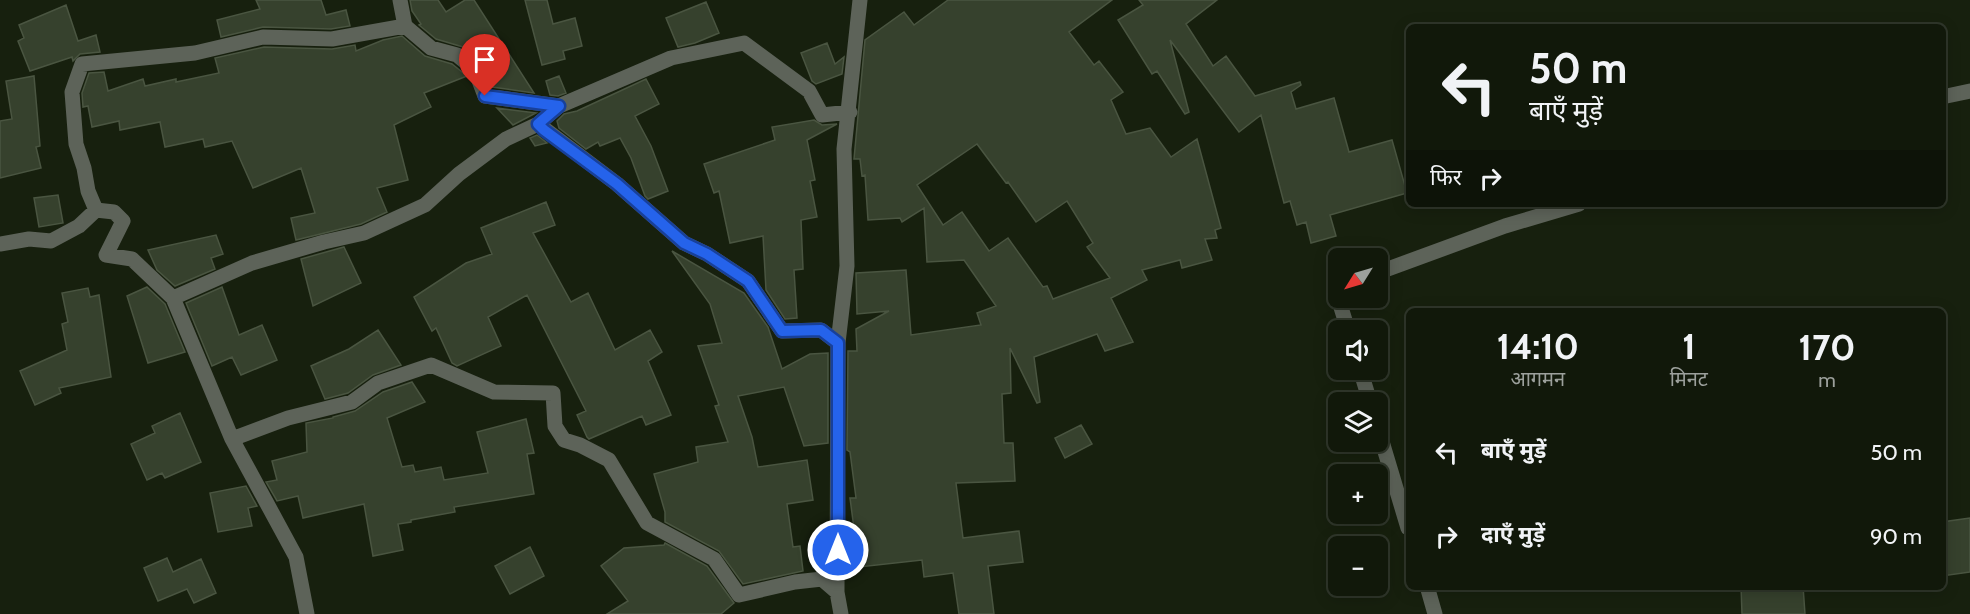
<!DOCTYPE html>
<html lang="hi">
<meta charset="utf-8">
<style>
:root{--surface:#11180a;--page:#1e2518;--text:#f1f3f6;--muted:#9ca09c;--line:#30372b}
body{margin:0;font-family:Cabin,"Noto Sans Devanagari",sans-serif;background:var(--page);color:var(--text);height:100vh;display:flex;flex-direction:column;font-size:22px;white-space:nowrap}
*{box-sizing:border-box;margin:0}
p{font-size:20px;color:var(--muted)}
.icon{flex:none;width:33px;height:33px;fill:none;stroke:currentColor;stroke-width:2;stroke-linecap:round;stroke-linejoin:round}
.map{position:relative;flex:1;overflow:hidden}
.drawer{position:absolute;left:1406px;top:308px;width:540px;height:282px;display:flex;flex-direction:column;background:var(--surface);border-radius:9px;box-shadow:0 3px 15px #0003,0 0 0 2px var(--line)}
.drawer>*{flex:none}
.banner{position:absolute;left:1406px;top:24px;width:540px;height:183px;border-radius:9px;box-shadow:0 3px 15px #0003,0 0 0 2px var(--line);background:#11180a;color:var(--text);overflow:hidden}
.needle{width:39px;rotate:233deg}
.fabs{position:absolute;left:1328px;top:248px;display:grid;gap:12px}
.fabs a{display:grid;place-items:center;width:60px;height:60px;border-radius:9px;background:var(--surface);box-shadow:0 3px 15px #0003,0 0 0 2px var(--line);font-size:30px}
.pin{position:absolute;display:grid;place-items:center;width:51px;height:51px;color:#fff;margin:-62px -26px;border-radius:50% 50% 50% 0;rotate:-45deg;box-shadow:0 0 6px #0007}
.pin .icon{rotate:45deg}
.me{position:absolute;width:66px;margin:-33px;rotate:0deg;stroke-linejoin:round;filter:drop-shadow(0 0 4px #0008)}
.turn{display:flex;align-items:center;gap:21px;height:126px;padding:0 24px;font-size:27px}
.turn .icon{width:78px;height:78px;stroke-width:2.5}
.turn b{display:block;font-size:42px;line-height:51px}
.then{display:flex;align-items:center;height:57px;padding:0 24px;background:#0003;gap:12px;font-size:22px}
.eta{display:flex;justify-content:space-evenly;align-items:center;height:102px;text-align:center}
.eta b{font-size:36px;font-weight:700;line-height:42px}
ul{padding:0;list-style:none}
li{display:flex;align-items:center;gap:18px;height:84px;padding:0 24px}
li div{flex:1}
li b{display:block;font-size:22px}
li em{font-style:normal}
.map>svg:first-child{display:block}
.building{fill:#36412d;stroke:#4a5541;stroke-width:1.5;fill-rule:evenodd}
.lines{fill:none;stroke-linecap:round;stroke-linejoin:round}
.street{stroke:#5d6359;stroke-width:15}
.route-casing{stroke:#184099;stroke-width:15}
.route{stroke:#2563eb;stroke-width:10}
</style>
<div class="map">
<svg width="1970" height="614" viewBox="0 0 1970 614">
<rect width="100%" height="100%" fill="#17200e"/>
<path class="building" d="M256,0h65l5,15 20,-5 4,16 -19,3 -68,-2 -42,10 -4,-17 43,-11z
M410,0h28l8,12 19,-12h9l60,93 -42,-6 -11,-24 -18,-16 -27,-8 -17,-14 2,-1 -9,-13z
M525,0h22l6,24 22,-6 7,28 -19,5 2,8 -23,6z
M948,0h164l-43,32 25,33 5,-4 24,31 -12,8 15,34 24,-6 21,29 26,-18 24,89 -6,2 2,8 -12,1 7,21 -30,8 -2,-8 -38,10 5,10 -36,18 22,44 -28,9 -8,-17 -63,23 6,45 -3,1 -27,-55 1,45 -9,1 2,49h9l2,38 -59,2 7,55 56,-7 4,31 -35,4 6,48h-35l-6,-41 -29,4 -2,-17 -63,7 -9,-69h6l-6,-46 -3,-2 1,-99h9l-1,-22 33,-18 -32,3 -1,-41 50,-3 5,65 70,-10 -4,-12 19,-7 -32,-46 -37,2 -3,-54 -22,14 -2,-4 -32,2 -3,-45 -3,1 -2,-17h-6l11,-119 39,-28 10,13zM977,144l29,39 2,-1 28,40 31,-21 26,42 -6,4 23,31 -57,21 -6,-13 -4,1 -35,-49 -19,13 -27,-39 -19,13 -26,-40z
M1139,0h78l-31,24 27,42 13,-10 29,40 45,-14 1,3 -10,7 5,17 38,-11 15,54 43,-12 15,53 -77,22 6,21 -25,7 -5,-21 -9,3 -7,-24 -6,2 -23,-88 -22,17 -69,-92 19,72 -4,2 -28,-43 -5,3 -34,-54 25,-15z
M706,2l13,31 -24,10 -17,4 -12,-29z
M66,5l12,36 18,-6 4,17 -20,2 -7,7 -1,-4 -42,14 -12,-30 6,-3 -5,-13z
M402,36l23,20 27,8 15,12 -43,17 7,14 -37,18 14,55 -31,8 10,24 -26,12 -65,16 -5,-22 24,-5 -14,-45 -48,20 -21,-47 -27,6 -2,-8 -38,8 -5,-25 -40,8 -1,-9 -27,6 -4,-21 -5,1 -1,-14 7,-20 15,-1 4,19 35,-12 2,7 31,-7v3l43,-9 -4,-15 49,-11 68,2 23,-4 1,6 27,-11z
M827,43l8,21 9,-7 -2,17 -26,10 -4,-3 -11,-28z
M34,76l6,70 -4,1 5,21 -41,10v-57l12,-2 -6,-38z
M559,76l7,17 -8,3 -8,-1 -4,-14z
M646,79l13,25 -24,12 16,30 17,45 -20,8 -3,-3 -14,-38 -11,-20 -20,8 -2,-4 -12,7 -27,-21 -2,-7 7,-7 13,-3z
M497,108l39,5 -23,12z
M814,120l8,5 15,-1 -30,16 8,40 -5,1 7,36 -16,3 2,49 -9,1 3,48 -12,1 -19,-29 -3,-54 -33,7 -11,-52 -5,2 -10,-29 71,-24 -3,-13z
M537,135l10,8 -12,3 -5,-8z
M58,195l5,28 -24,4 -5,-29z
M546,202l9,23 -22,8 38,69 17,-9 27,57 35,-20 12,22 -14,9 23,54 -25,10 -4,-9 -53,23 -2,-2 -10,-22 9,-4 -59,-116 -39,22 13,29 -44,20 -5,-3 -16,-35 -4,3 -18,-34 52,-34 26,-9 -11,-26z
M216,235l7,19 -12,4 4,11 -40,17 -18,-16 -9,-20z
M344,247l17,36 -48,23 -12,-47z
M672,251l72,42 24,34 14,42 28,-15 18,-1v90l-24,3 -20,-59 -46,9 14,41 6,30 49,-7 6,40 -26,4 6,43 7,-1 3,25 -60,13 -24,-33 -54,-29v-10l-11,-38 44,-12 -2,-15 32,-5 -13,-36 4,-1 -21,-59 24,-3 -12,-39z
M147,287l18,17 20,48 -37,11 -21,-67z
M222,287l17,48 23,-10 15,35 -36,15 -9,-18 -20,9 -26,-63z
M88,288l2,9 9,-2 12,82 -52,11 2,5 -26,12 -15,-34 47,-21 -5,-26 6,-2 -6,-29z
M378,330l23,35 -28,10 -25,18 -23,6 -14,-33 38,-17z
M412,382l13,20 -38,16 15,49 11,-2 2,7 26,-5 3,13 44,-7 -11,-41 49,-13 8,34 -7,1 7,40 -80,13 1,5 -44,8v2l-13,2 5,26 -30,6 -9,-52 -61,14 -5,-22 -21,5 -11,-19 11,-2 -5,-19 35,-9 -1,-29 27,-5v-1l22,-6 28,-19z
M180,413l21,49 -36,16 -3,-5 -15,7 -16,-36 24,-11 -3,-7z
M1081,425l11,19 -27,14 -10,-20z
M246,486l11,20 -9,2 4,18 -34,6 -8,-39z
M1970,518v54l-28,4v-54z
M665,543l42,23 27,37 -13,11h-114l21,-13 -27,-35 23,-18 40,-3z
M530,547l14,29 -34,18 -15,-28z
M167,558l6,14 28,-13 15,34 -22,10 -7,-14 -29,12 -14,-33z
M1741,586h62l2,28h-63z"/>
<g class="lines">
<path class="street" d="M400,0l5,26 26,22 26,7 18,15 10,26 74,10 -21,18 79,60 67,59 23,11 41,27 34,50 39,-1 17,13
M1942,97l28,-6
M559,106l112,-48 73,-15 65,48 13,24 28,-3
M0,244l29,-5 22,2 28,-15 17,-16
M1377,273l128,-47 74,-22
M1338,287l-3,1 13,42
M173,298l79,-35 72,-21 40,-9 61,-28 34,-31 47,-35 32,-15
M1360,369l10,33
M1377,425l31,103
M232,439l56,-21 64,-16 26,-19 53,-18 63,27 59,1 2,33 9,14 16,5 29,15 38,63 67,36 25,36 56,-13 27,-3 15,13
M1427,586l8,28
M307,614l-11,-57 -64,-118 -59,-141 -41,-39 -26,-4 17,-34 -9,-9 -18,-2 -8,-19 -4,-23 -8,-24 -4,-52 10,-28 113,-11 68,-16 69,2 73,-13
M841,614l-4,-22 1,-249 9,-77 -3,-117 16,-149"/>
</g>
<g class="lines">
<g class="route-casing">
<path id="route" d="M485,96l74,10 -21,18 6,6 73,54 67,59 23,11 41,27 34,50 39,-1 17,13v207"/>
</g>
<use href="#route" class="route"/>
</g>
</svg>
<div class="fabs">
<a><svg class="needle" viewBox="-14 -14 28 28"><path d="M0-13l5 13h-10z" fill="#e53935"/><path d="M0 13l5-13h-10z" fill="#9ca09c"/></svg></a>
<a><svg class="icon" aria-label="sound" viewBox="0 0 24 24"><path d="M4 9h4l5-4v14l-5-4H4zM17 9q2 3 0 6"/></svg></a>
<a><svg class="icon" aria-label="layers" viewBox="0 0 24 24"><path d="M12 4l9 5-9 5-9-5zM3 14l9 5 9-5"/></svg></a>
<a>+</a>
<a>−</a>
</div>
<div class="pin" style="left:485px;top:96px;background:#d93025"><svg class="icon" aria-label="arrive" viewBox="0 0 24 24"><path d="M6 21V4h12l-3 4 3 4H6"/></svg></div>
<svg class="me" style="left:838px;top:550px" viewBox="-20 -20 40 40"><circle r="17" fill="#2563eb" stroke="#fff" stroke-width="3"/><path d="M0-11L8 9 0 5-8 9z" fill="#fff"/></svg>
<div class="banner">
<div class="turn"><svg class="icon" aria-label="left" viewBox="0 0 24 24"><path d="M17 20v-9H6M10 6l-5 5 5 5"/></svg><div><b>50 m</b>बाएँ मुड़ें</div></div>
<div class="then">फिर<svg class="icon" aria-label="right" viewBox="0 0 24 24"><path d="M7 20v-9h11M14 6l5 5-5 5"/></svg></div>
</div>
<section class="drawer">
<div class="eta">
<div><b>14:10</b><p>आगमन</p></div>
<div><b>1</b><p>मिनट</p></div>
<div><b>170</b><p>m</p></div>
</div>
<ul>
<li><svg class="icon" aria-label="left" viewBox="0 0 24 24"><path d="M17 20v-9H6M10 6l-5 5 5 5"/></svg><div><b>बाएँ मुड़ें</b></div><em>50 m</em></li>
<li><svg class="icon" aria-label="right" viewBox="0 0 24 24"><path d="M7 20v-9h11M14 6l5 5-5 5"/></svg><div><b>दाएँ मुड़ें</b></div><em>90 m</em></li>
</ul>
</section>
</div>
